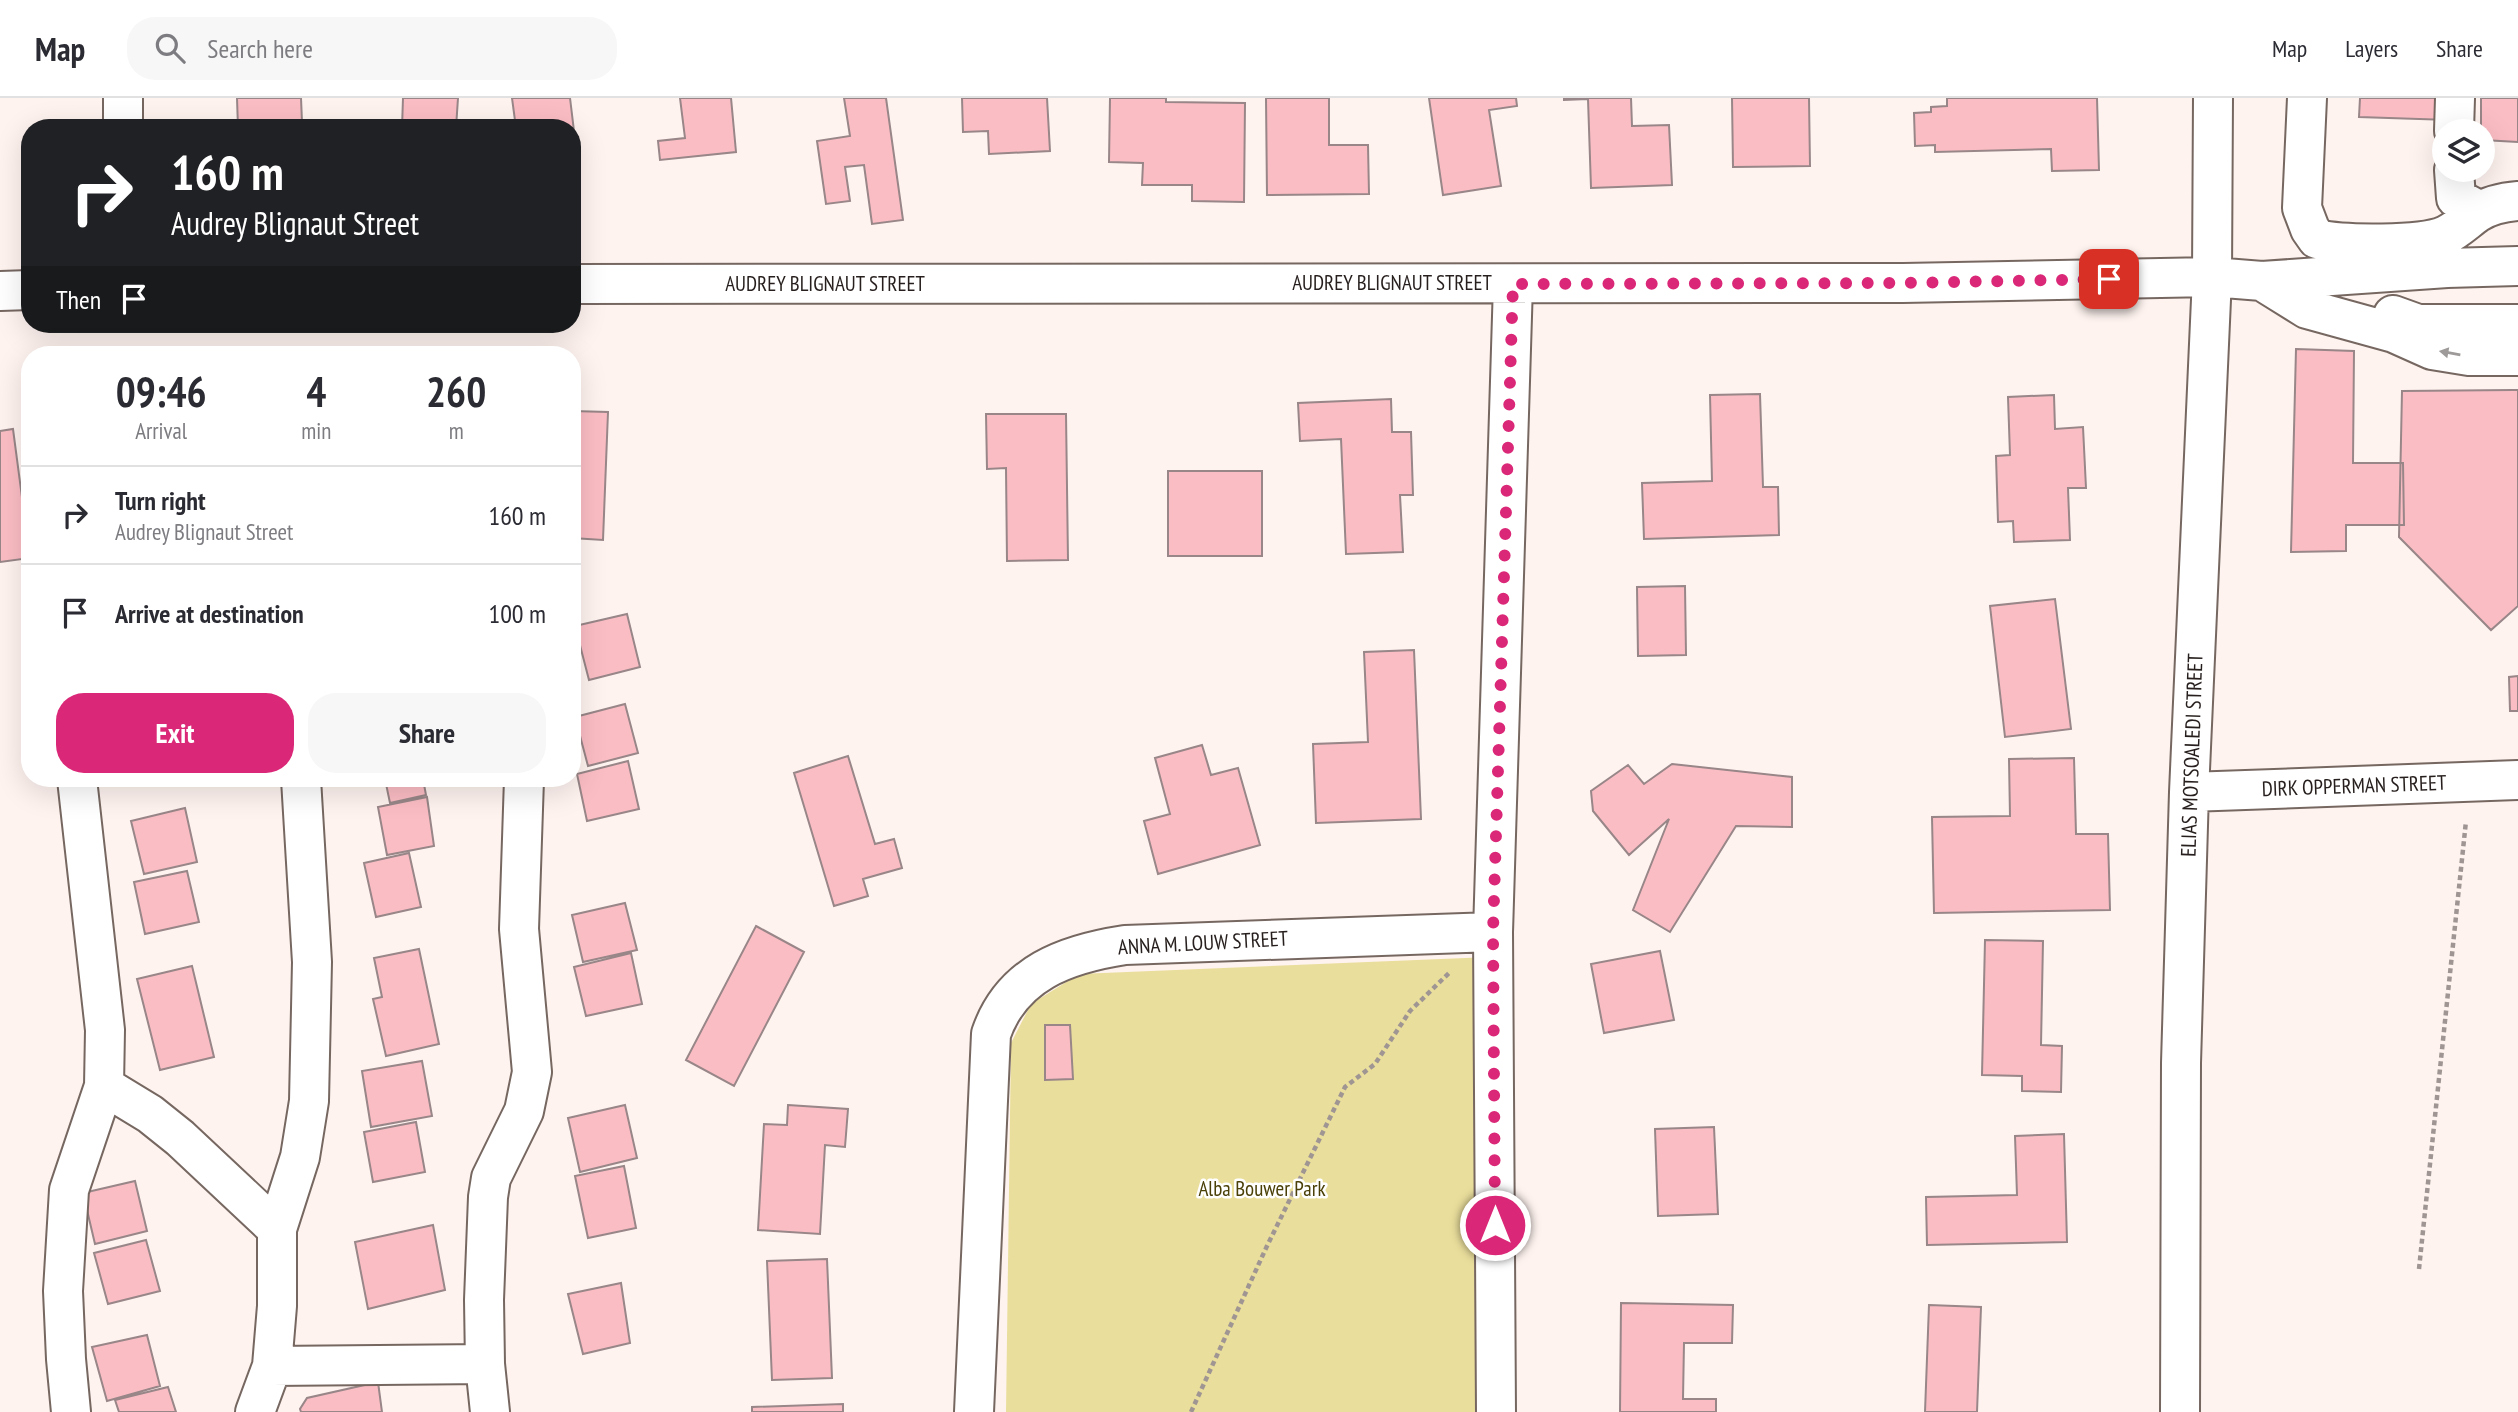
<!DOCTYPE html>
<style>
:root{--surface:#fff;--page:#f7f7f7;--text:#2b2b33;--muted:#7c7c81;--line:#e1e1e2;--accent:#db2777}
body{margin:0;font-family:"PT Sans Narrow",sans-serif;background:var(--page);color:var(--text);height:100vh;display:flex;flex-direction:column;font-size:26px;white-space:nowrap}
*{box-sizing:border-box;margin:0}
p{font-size:23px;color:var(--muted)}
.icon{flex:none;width:38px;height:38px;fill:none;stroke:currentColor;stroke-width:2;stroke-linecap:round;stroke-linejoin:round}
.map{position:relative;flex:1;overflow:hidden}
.panel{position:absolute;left:21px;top:248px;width:560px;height:441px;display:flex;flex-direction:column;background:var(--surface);border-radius:28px;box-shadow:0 7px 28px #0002}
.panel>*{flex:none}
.banner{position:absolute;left:21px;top:21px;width:560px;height:214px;border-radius:28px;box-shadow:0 7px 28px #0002;background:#202124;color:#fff;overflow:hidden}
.controls{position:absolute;left:2432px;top:21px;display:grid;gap:14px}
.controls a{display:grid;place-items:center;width:63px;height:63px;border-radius:50%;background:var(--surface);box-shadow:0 7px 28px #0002;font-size:35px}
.pin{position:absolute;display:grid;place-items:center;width:60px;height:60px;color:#fff;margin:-30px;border-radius:14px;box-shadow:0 4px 10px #0006}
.me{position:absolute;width:77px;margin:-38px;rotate:0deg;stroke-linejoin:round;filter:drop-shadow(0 0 5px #0008)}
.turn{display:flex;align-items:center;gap:24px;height:147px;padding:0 35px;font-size:32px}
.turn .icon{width:91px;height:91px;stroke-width:2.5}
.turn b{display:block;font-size:49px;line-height:60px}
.then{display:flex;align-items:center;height:66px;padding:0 35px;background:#0003;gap:14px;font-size:26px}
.eta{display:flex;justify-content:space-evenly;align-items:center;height:119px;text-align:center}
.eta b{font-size:42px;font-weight:700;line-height:49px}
.button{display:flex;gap:14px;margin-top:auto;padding:14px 35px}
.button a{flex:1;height:80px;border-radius:28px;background:var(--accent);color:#fff;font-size:28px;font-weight:700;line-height:80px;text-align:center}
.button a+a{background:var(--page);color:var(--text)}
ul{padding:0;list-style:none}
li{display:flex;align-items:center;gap:21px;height:98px;padding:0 35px;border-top:2px solid var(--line)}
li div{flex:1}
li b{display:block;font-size:26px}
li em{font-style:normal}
header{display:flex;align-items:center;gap:42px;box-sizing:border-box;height:98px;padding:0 35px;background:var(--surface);border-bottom:2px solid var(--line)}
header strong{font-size:33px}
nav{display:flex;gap:38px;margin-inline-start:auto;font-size:24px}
.search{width:490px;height:63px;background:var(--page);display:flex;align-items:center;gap:18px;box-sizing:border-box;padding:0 24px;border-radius:28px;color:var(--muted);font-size:26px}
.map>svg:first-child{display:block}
.green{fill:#eade9c}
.building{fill:#fbbdc4;stroke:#988688;stroke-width:2}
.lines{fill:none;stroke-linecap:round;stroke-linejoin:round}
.minor-casing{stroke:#766761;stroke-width:42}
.path{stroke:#9f9693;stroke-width:4.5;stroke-dasharray:5 3.5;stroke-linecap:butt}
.minor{stroke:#fff;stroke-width:38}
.oneway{fill:#9d9a99}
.route{stroke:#db2777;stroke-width:12;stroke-dasharray:0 21.6}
.labels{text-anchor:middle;stroke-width:5;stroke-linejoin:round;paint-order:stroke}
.street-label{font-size:21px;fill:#261f1d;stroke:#fff}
.park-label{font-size:21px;fill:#4a4008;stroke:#fff}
</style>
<header>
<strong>Map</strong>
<div class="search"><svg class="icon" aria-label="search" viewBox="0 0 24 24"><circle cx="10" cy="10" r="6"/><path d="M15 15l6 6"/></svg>Search here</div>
<nav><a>Map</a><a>Layers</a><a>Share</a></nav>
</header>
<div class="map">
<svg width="2518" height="1314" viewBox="0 0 2518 1314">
<rect width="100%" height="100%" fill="#fef3ef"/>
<path class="green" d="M1490,859l-7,455h-477l5,-369 20,-39 48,-30z"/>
<path class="building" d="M237,0h64l1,24h7l1,6h-72z
M403,0h55l-2,30h-54z
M512,0h58l7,58 -5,1v-29h-56z
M680,0h51l5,54 -76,8 -2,-19 27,-3z
M844,0h42l17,122 -31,4 -8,-59 -19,2 5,34 -24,3 -9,-63 33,-5z
M962,0h85l3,53 -61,3 -1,-23 -25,1z
M1110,0h56v4l79,1 -1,99 -52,-1v-16h-50l1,-22 -34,-1z
M1266,0h63v47h39l1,49 -102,1z
M1429,0h87l1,8 -28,4 12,76 -58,9z
M1564,0h67l1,28 37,-1 3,60 -81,3 -3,-89 -24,1z
M1732,0h77l1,68 -77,1z
M1947,0h150l2,72 -47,1 -1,-22 -116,3v-7l-20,1 -1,-33 17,-1v-5l16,-1z
M2360,0h90l-1,22 -90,-3z
M2481,0h37v44l-35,-2v-9h-2z
M2296,251l58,2 -1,112h50l1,62h-58v26l-55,1z
M2513,292h5v216l-27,24 -92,-93 3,-146z
M1760,296l3,93h15l1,48 -135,4 -2,-56 70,-2 -2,-86z
M2054,297l1,34 28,-2 3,61h-18l2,52 -56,2 -1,-21 -15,1 -2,-66 14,-1 -2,-58z
M1391,301l1,33h19l2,63h-13l3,57 -57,2 -5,-115 -41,2 -2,-38z
M572,313l36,1 -5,128 -31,-2z
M986,316h80l2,146 -61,1 -1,-93 -19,1z
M13,331l17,129 -30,4v-131z
M1168,373h94v85h-94z
M1685,488l1,69 -48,1 -1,-69z
M2055,501l16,130 -66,8 -15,-131z
M627,516l13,53 -51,13 -14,-54z
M1414,552l7,169 -105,4 -3,-79 55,-2 -4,-90z
M2518,578v35h-8l-1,-34z
M625,606l13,49 -50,13 -13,-49z
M1202,647l9,30 27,-7 22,77 -102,29 -14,-53 26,-7 -15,-56z
M848,658l27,88 19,-5 8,29 -39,11 5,17 -34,10 -40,-133z
M2074,660l2,76h32l2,76 -176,3 -2,-96 78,-1 -1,-57z
M628,663l11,48 -52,12 -10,-47z
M1672,666l120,13v50l-56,-1 -66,106 -37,-22 36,-91 -40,36 -36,-44 -2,-20 37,-26 16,19z
M385,681h38l3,16 -36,8z
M427,699l7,49 -47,9 -9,-48z
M185,710l12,54 -53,12 -13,-53z
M409,755l12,54 -45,10 -12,-54z
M187,773l12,51 -54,12 -11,-52z
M625,805l12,47 -54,12 -11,-47z
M756,828l48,26 -70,134 -48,-26z
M1985,842l58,1 -2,104 21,1 -1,46 -39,-1v-15l-40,-1z
M419,851l20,95 -53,12 -13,-57 9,-2 -8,-39z
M1660,853l14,69 -70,13 -13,-69z
M631,855l11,51 -56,12 -12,-49z
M192,868l22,91 -54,13 -23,-91z
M1045,927h25l3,54 -28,1z
M422,963l10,55 -61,11 -9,-56z
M625,1007l12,53 -57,14 -12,-54z
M788,1007l60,4 -3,38 -20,-2 -5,89 -62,-4 6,-106 23,1z
M416,1024l9,50 -52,10 -9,-50z
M1714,1029l4,87 -60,2 -3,-87z
M2064,1036l3,108 -140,3 -1,-48 91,-2 -2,-59z
M624,1068l12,62 -48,10 -13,-62z
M135,1083l12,50 -52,13 -12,-51z
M433,1127l12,65 -77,19 -13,-67z
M146,1142l14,51 -52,13 -14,-51z
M827,1161l5,119 -60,2 -5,-119z
M621,1185l9,60 -47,11 -15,-60z
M1621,1205l112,2 -1,38h-48l-1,56h33v13h-96z
M1929,1207l52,2 -4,105h-52z
M147,1237l13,51 -53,15 -15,-54z
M378,1284l4,30h-81l-1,-3 7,-11z
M168,1289l8,25h-57l-4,-12z
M843,1306v8h-91v-5z"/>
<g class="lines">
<g class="minor-casing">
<path id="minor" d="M123,0v30
M2307,0l-5,110 8,21 7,10c25,6 105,7 129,-4 11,-5 21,-15 31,-22 11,-7 27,-11 41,-12
M2454,33l1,-33
M2454,72l2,28 24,13
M2262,183l45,28 87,24 38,17 37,6h49
M572,186l1331,-1 309,-6 50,4 185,-13 71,-2
M0,193l30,-1
M2393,217l25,9h100
M2189,694l329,-12
M104,988l46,28 30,24 97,91
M272,1268l213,-2
M71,1314l-5,-53 -3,-68 6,-101 35,-104 1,-56 -28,-251
M255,1314l17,-46 5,-60v-77l23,-72 9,-56 3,-139 -11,-183
M490,1314l-5,-48 -1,-64 4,-103 3,-19 33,-67 8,-39 -13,-143 5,-150
M974,1314l17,-378c21,-61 75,-80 134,-89l368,-13
M1496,1314l-3,-480 20,-648
M2180,1314l1,-349 8,-271 23,-515 1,-179"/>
</g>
<path class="path" d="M2419,1171l47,-448
M1191,1314l76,-166 78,-159 30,-23 35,-53 39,-38"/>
<use href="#minor" class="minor"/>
</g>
<defs><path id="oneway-solid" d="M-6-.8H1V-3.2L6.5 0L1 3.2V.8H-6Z" transform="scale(1.75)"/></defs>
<use class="oneway" href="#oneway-solid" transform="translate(2450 255) rotate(-170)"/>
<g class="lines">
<path class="route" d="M1495,1127l-2,-293 20,-648 390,-1 206,-4"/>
</g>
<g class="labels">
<g class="street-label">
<text x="1392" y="192">AUDREY BLIGNAUT STREET</text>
<text x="825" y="193">AUDREY BLIGNAUT STREET</text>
<text transform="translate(2192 657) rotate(-88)" y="7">ELIAS MOTSOALEDI STREET</text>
<text transform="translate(2354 688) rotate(-2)" y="7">DIRK OPPERMAN STREET</text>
<text transform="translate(1203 845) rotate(-3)" y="7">ANNA M. LOUW STREET</text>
</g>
<g class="park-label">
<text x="1262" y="1098">Alba Bouwer Park</text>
</g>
</g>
</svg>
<div class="controls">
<a><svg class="icon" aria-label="layers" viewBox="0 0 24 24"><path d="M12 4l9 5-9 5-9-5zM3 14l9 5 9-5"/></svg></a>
</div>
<div class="pin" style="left:2109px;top:181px;background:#d93025"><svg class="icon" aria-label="arrive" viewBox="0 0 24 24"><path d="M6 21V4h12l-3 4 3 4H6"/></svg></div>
<svg class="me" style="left:1495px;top:1127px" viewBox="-20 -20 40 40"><circle r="17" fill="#db2777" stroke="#fff" stroke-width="3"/><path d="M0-11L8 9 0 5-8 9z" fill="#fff"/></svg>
<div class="banner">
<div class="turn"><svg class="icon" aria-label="right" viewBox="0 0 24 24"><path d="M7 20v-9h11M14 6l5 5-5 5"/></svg><div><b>160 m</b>Audrey Blignaut Street</div></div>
<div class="then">Then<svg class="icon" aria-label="arrive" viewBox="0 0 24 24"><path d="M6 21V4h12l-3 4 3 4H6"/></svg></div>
</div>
<section class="panel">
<div class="eta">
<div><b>09:46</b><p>Arrival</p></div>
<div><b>4</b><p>min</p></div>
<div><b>260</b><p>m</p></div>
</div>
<ul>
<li><svg class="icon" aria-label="right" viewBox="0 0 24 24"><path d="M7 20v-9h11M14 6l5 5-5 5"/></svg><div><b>Turn right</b><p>Audrey Blignaut Street</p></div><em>160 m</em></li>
<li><svg class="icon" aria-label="arrive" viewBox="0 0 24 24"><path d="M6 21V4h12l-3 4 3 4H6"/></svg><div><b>Arrive at destination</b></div><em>100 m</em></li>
</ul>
<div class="button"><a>Exit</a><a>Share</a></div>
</section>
</div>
